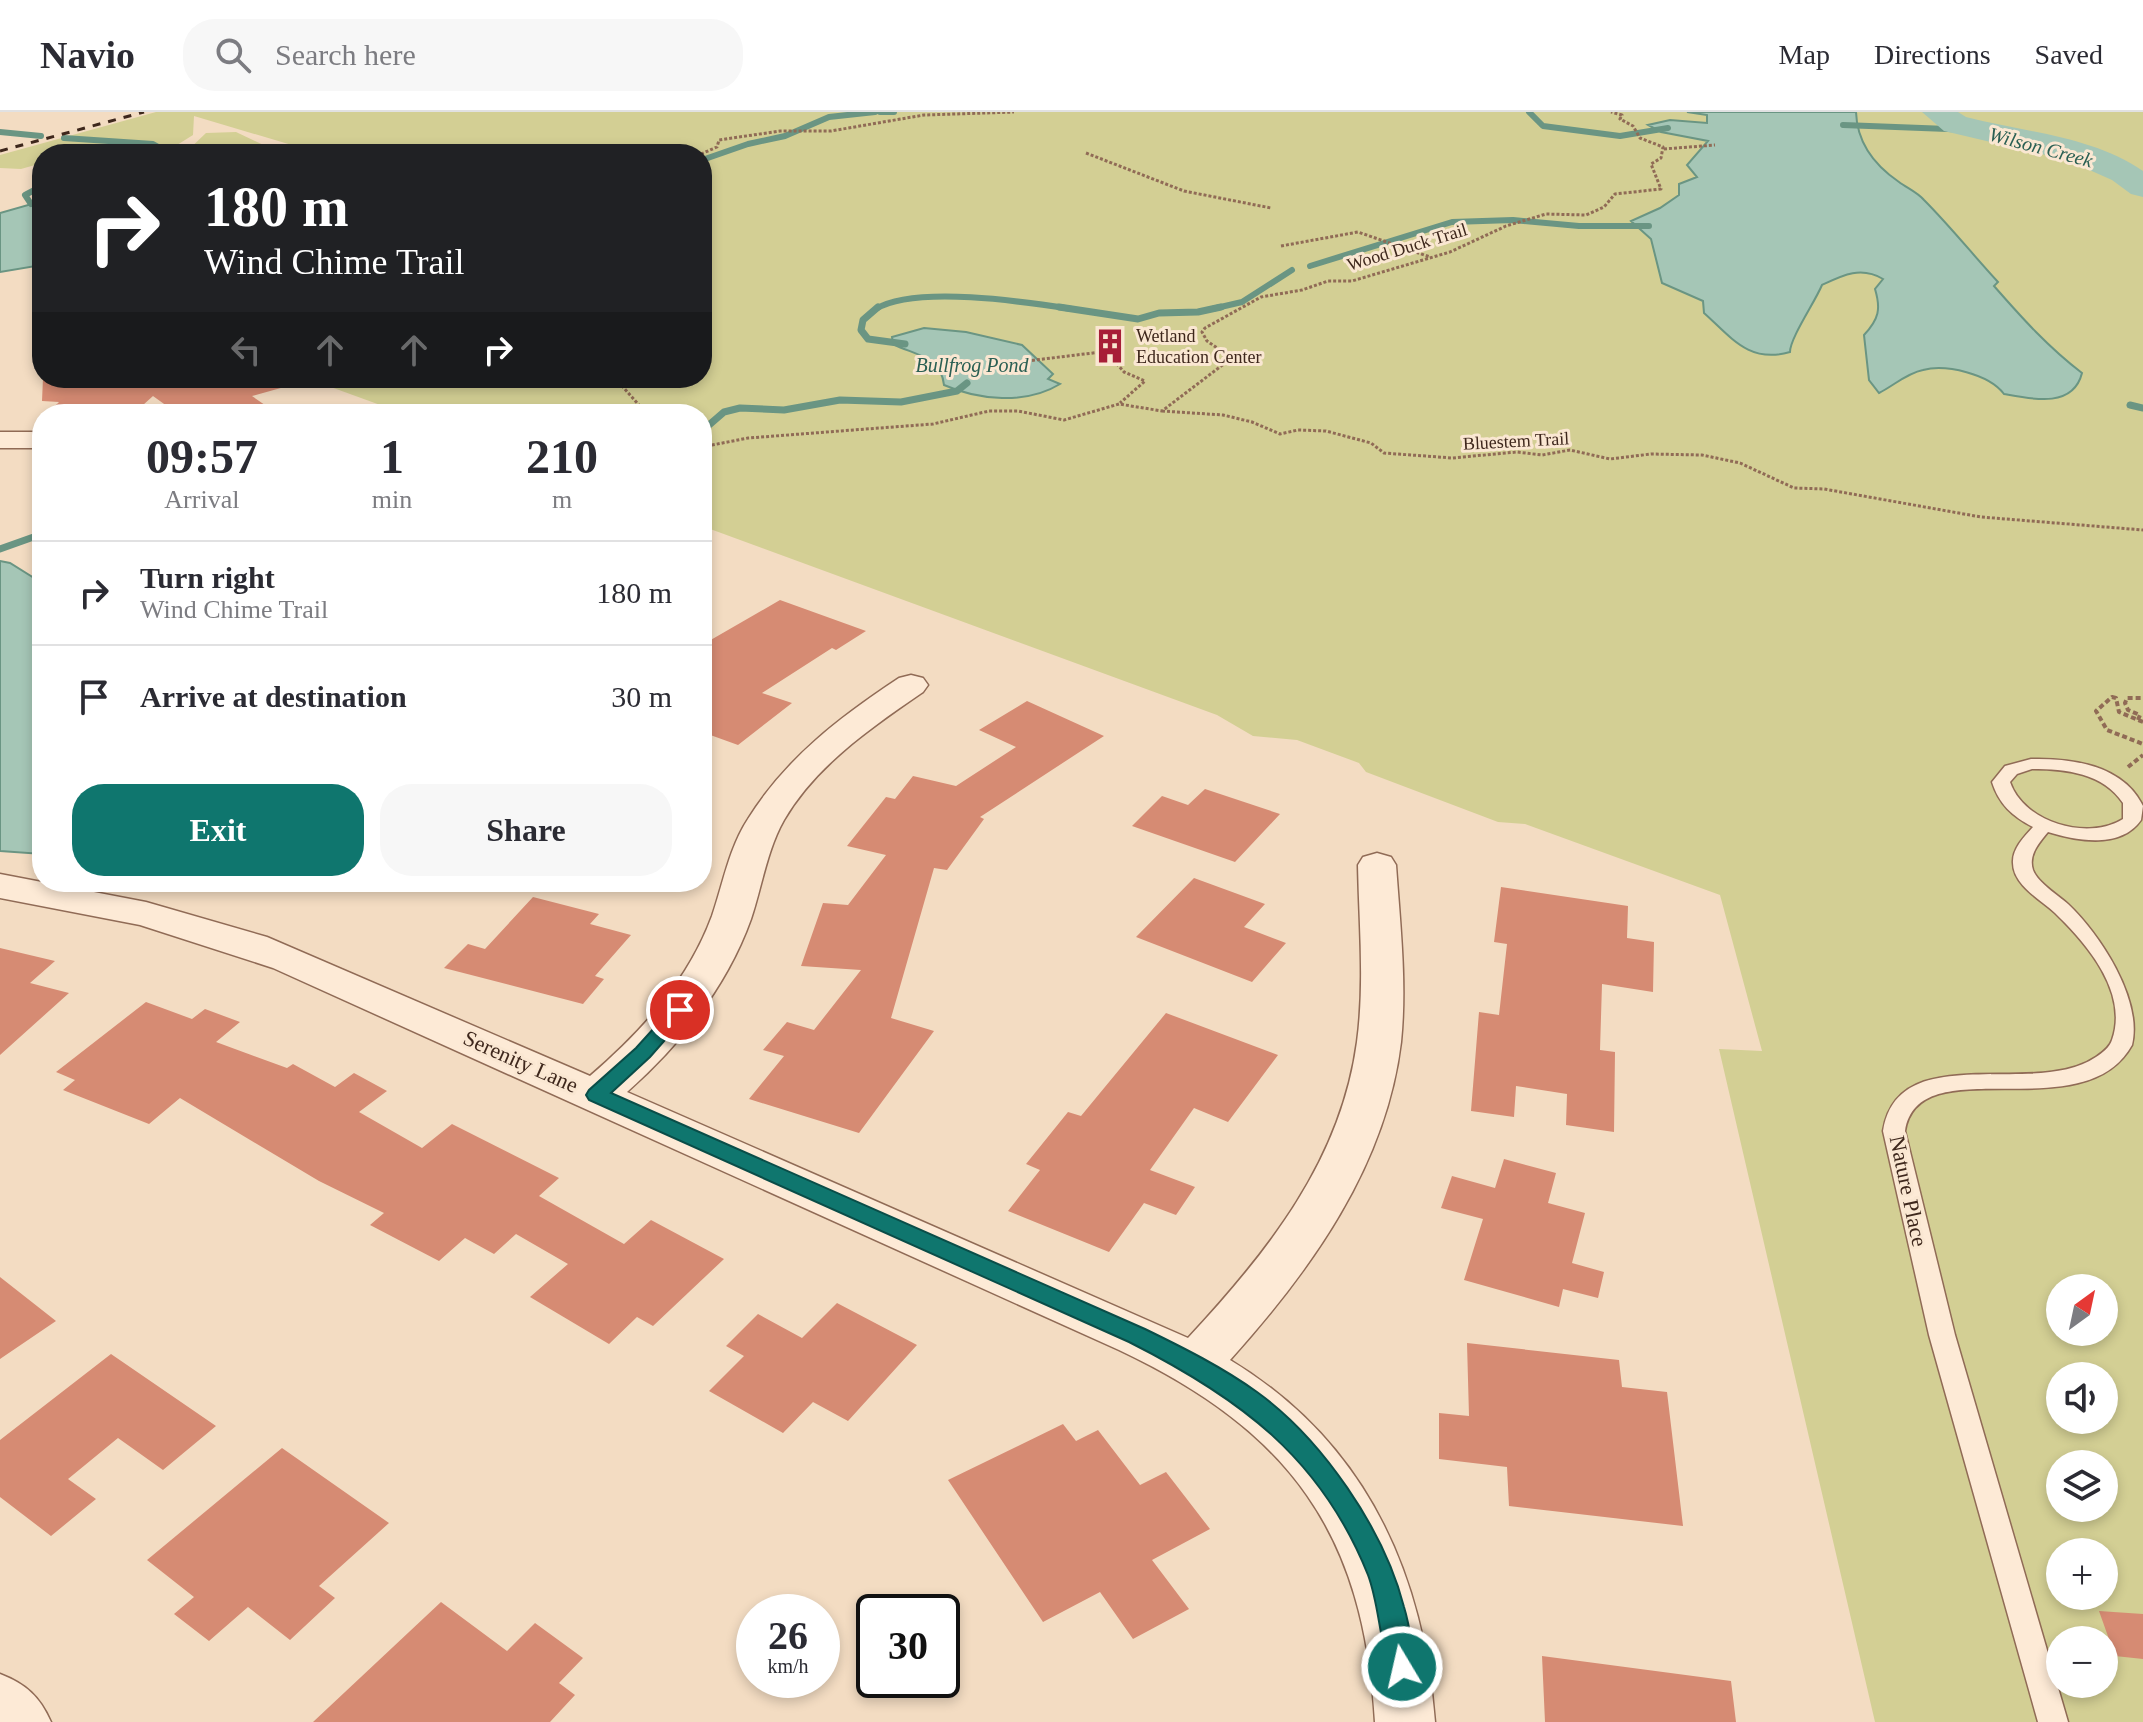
<!DOCTYPE html>
<meta charset="utf-8">
<style>
:root{--surface:#fff;--page:#f7f7f7;--text:#2b2b33;--muted:#7c7c81;--line:#e1e1e2;--accent:#0f766e}
body{margin:0;font-family:Georgia,serif;background:var(--page);color:var(--text);height:100vh;display:flex;flex-direction:column;font-size:30px;white-space:nowrap}
*{box-sizing:border-box;margin:0}
p{font-size:26px;color:var(--muted)}
.icon{flex:none;width:44px;height:44px;fill:none;stroke:currentColor;stroke-width:2;stroke-linecap:round;stroke-linejoin:round}
.map{position:relative;flex:1;overflow:hidden}
.drawer{position:absolute;left:32px;top:292px;width:680px;height:488px;display:flex;flex-direction:column;background:var(--surface);border-radius:32px;box-shadow:0 4px 12px #0003}
.drawer>*{flex:none}
.top-card{position:absolute;left:32px;top:32px;width:680px;height:244px;border-radius:32px;box-shadow:0 4px 12px #0003;background:#202124;color:#fff;overflow:hidden}
.needle{width:52px;rotate:33deg}
.controls{position:absolute;left:2046px;top:1162px;display:grid;gap:16px}
.controls a{display:grid;place-items:center;width:72px;height:72px;border-radius:50%;background:var(--surface);box-shadow:0 4px 12px #0003;font-size:40px}
.speed{position:absolute;left:736px;top:1482px;display:flex;gap:16px;font-size:40px;font-weight:700;text-align:center}
.speed>*{display:grid;place-content:center;width:104px;height:104px;border-radius:50%;background:var(--surface);box-shadow:0 4px 12px #0003;line-height:1}
.speed small{font-size:20px;font-weight:400}
.speed .limit{border:4px solid #111;border-radius:12px;background:#fff;color:#111}
.pin{position:absolute;display:grid;place-items:center;width:68px;height:68px;color:#fff;margin:-34px;border:4px solid #fff;border-radius:50%;box-shadow:0 2px 8px #0007}
.me{position:absolute;width:88px;margin:-44px;rotate:351deg;stroke-linejoin:round;filter:drop-shadow(0 0 6px #0008)}
.turn{display:flex;align-items:center;gap:28px;height:168px;padding:0 40px;font-size:36px}
.turn .icon{width:104px;height:104px;stroke-width:2.5}
.turn b{display:block;font-size:56px;line-height:68px}
.lanes{display:flex;align-items:center;height:76px;padding:0 40px;background:#0003;justify-content:center;gap:40px;direction:ltr}
.lanes .off{opacity:.35}
.eta{display:flex;justify-content:space-evenly;align-items:center;height:136px;text-align:center}
.eta b{font-size:48px;font-weight:800;line-height:56px}
.action{display:flex;gap:16px;margin-top:auto;padding:16px 40px}
.action a{flex:1;height:92px;border-radius:32px;background:var(--accent);color:#fff;font-size:32px;font-weight:800;line-height:92px;text-align:center}
.action a+a{background:var(--page);color:var(--text)}
ul{padding:0;list-style:none}
li{display:flex;align-items:center;gap:24px;height:104px;padding:0 40px;border-top:2px solid var(--line)}
li div{flex:1}
li b{display:block;font-size:30px}
li em{font-style:normal}
header{display:flex;align-items:center;gap:48px;box-sizing:border-box;height:112px;padding:0 40px;background:var(--surface);border-bottom:2px solid var(--line)}
header strong{font-size:38px}
nav{display:flex;gap:44px;margin-inline-start:auto;font-size:28px}
.search{width:560px;height:72px;background:var(--page);display:flex;align-items:center;gap:20px;box-sizing:border-box;padding:0 28px;border-radius:32px;color:var(--muted);font-size:30px}
.map>svg:first-child{display:block}
.green{fill:#d3cf94;fill-rule:evenodd}
.water{fill:#a5c6b6;stroke:#6a9583;stroke-width:2}
.lines{fill:none;stroke-linecap:round;stroke-linejoin:round}
.stream-far1{stroke:#6a9583;stroke-width:6}
.stream{stroke:#6a9583;stroke-width:7}
.river{fill:#a5c6b6;fill-rule:evenodd}
.building{fill:#d68b73}
.lane-casing{stroke:#906b56;stroke-width:3}
.street-casing{stroke:#906b56;stroke-width:3}
.path-far1{stroke:#906b56;stroke-width:3;stroke-dasharray:3 2;stroke-linecap:butt}
.path{stroke:#906b56;stroke-width:4;stroke-dasharray:5 3;stroke-linecap:butt}
.lane{fill:#fdead6;fill-rule:evenodd}
.street{fill:#fdead6;fill-rule:evenodd}
.rail{stroke:#3e271c;stroke-width:3;stroke-dasharray:8 8;stroke-linecap:butt}
.route{fill:#0f766e;stroke:#0a4d48;stroke-width:2}
.labels{text-anchor:middle;stroke-width:6;stroke-linejoin:round;paint-order:stroke}
.far-street-label{font-size:18px;fill:#3e271c;stroke:#fae7d2}
.far-poi-label{font-size:18px;fill:#3e271c;stroke:#fae7d2;text-anchor:start}
.far-water-label{font-size:20px;font-style:italic;fill:#2a5f53;stroke:#fae7d2}
.street-label{font-size:22px;fill:#3e271c;stroke:#fae7d2}
</style>
<header>
<strong>Navio</strong>
<div class="search"><svg class="icon" aria-label="search" viewBox="0 0 24 24"><circle cx="10" cy="10" r="6"/><path d="M15 15l6 6"/></svg>Search here</div>
<nav><a>Map</a><a>Directions</a><a>Saved</a></nav>
</header>
<div class="map">
<svg width="2143" height="1610" viewBox="0 0 2143 1610">
<rect width="100%" height="100%" fill="#f3dcc2"/>
<path class="green" d="M156,0h1987v1610h-268l-156,-673 43,2 -42,-156 -195,-71 -27,-2 -132,-50 -7,-9 -62,-23 -44,-4 -36,-21 -515,-189v-112h-297l-99,-36h396v-224h-380l-128,-38 -1,19 -24,15 -127,4v9l-21,6 -21,-1v-13zM2060,1176h44v44h-44zM2060,1264h44v44h-44zM2060,1352h44v44h-44zM2060,1440h44v44h-44zM2060,1528h44v44h-44z
M236,20l38,18 -11,4h-79l22,-21z"/>
<path class="water" d="M1687,0h169c1,30 18,53 43,70 8,6 18,10 25,18 26,26 49,55 74,82l-4,4c28,32 54,61 88,87 -9,36 -51,26 -78,21 -15,-20 -58,-30 -81,-24 -16,3 -30,16 -44,23l-10,-13 -5,-45c15,-16 17,-26 11,-46l8,-10c-22,-13 -40,-4 -61,6 -7,17 -32,53 -32,67 -41,12 -59,-15 -86,-39l-1,-12 -41,-18 -11,-44 -20,-18 29,-13 19,-13v-11l18,-7 -10,-12 21,-24 -47,-9 -13,-7 22,-5 37,3v-8z
M42,89v64l-42,7v-59z
M924,216l42,4 56,13 31,29 -5,5 12,5c-34,21 -82,16 -116,1 -3,-29 -30,-30 -51,-41l-1,-7z
M0,449l10,2 32,20v271l-42,-3z"/>
<g class="lines">
<path class="stream-far1" d="M880,0h14
M1529,0l14,14 77,10 48,-8
M1843,13l131,5
M0,20l41,4
M64,26l89,6 18,10
M351,42l76,-4 37,4
M702,48l46,-16 37,-8 44,-19 46,-5
M31,92l-6,-9 17,-9
M1310,154l142,-44 61,-2 66,6h70
M876,197c39,-24 150,-7 196,0
M1212,197l30,-7 50,-32"/>
<path class="stream" d="M878,195l-15,13 -2,10 7,9 37,5
M1059,195l79,12 21,-6 39,-1 23,-5
M2130,293l13,3
M702,319l22,-19 16,-4 44,2 56,-10 61,2 56,-11 10,-8
M0,437l42,-15"/>
<path class="river" d="M1922,0h36l8,5c58,15 127,19 177,54v26l-12,-3 -19,-14 -45,-20 -123,-29z"/>
</g>
<path class="building" d="M43,266h244l1,8 -36,10 26,18h-100l-25,-18 -10,9 -38,-1 -5,5 -47,-1 6,-6 -17,-1z
M780,488l86,31 -30,19 -4,-2 -70,45 30,10 -54,42 -36,-13v-87z
M1027,589l77,35 -124,81 4,2 -37,51 -13,-2 -43,150 43,13 -75,102 -110,-34 35,-43 -21,-6 24,-28 27,8 47,-60 -60,-4 22,-63 25,2 38,-50 -39,-9 39,-49 9,2 18,-23 43,10 60,-39 -37,-17z
M1205,677l75,25 -45,48 -103,-36 30,-30 26,9z
M1194,766l71,26 -21,23 42,16 -34,39 -116,-45z
M1501,775l127,19 -1,32 27,4 -1,50 -51,-8 -2,66 15,2 -1,80 -48,-7 1,-31 -51,-8 -2,31 -43,-6 8,-99 20,3 8,-71 -13,-2z
M533,785l66,17 -9,10 41,11 -36,41 9,3 -21,25 -139,-36 24,-24 17,5z
M0,836l55,13 -25,22 39,10 -69,62z
M146,890l46,17 13,-10 35,13 -24,20 71,26 6,-4 42,23 19,-14 33,18 -28,21 63,36 30,-24 107,54 -20,18 85,48 27,-24 73,39 -71,67 -16,-9 -28,27 -79,-47 38,-33 -52,-30 -22,20 -29,-16 -26,23 -69,-36 14,-12 -65,-32 -139,-83 -31,26 -86,-34 12,-10 -19,-8z
M1166,901l112,42 -50,67 -34,-14 -44,62 45,17 -19,28 -32,-12 -35,49 -101,-41 32,-41 -14,-6 42,-52 13,4z
M1504,1047l52,14 -8,30 37,10 -13,50 32,9 -6,26 -35,-9 -4,18 -95,-27 19,-61 -42,-11 11,-32 43,12z
M0,1165l56,44 -56,38z
M837,1191l80,42 -69,76 -35,-19 -30,31 -74,-42 35,-35 -18,-10 32,-32 44,24z
M1467,1231l152,17 3,27 45,5 16,134 -174,-20 -2,-39 -68,-8v-46l30,3z
M111,1242l105,72 -53,44 -45,-32 -50,41 28,20 -45,37 -51,-39v-57z
M1063,1312l13,17 22,-11 42,55 26,-13 44,57 -58,31 37,49 -56,30 -33,-47 -57,30 -95,-142z
M282,1336l107,75 -70,63 16,12 -45,42 -42,-33 -39,34 -35,-27 20,-17 -47,-37z
M441,1490l66,49 28,-28 48,35 -24,25 16,12 -25,27h-237z
M2099,1499l44,3v45l-28,-3z
M1542,1544l189,25 5,41h-191z"/>
<g class="lines">
<g class="lane-casing">
<path id="lane" d="M2031,647c41,-1 92,6 112,47l-2,14c-20,29 -64,21 -93,12 -9,11 -20,23 -15,38 5,13 25,25 35,34 31,29 75,95 64,141 -48,87 -214,1 -227,86l50,204 113,387h-30l-109,-387 -46,-204c15,-94 152,-32 213,-74 6,-4 14,-10 16,-17 17,-48 -26,-97 -57,-127 -14,-13 -42,-28 -42,-50 -1,-14 11,-26 20,-36 -21,-11 -34,-23 -41,-45l13,-16zM2032,657c34,0 71,4 91,34v16c-35,22 -99,4 -113,-37l7,-8z"/>
</g>
<g class="street-casing">
<path id="street" d="M0,320h42v16h-42z
M911,563l12,3 5,7 -5,7c-51,35 -107,73 -139,128 -17,30 -22,66 -33,99 -24,67 -70,125 -124,173l561,246c80,-86 153,-177 169,-296 8,-59 2,-119 1,-177l5,-8 14,-4 14,4 5,8c4,58 11,119 5,177 -15,124 -90,228 -171,318 134,81 193,210 205,362h-60c-11,-190 -85,-291 -256,-372l-846,-382 -133,-43 -140,-27v-24l146,28 121,35 323,139c52,-45 98,-95 122,-160 11,-32 17,-68 36,-97 38,-61 92,-102 151,-141z
M0,1562c26,10 40,23 51,48h-51z"/>
</g>
<path class="path-far1" d="M1664,37l51,-4
M1086,41l98,38 87,17
M701,42l16,-7 2,-7 61,-9h51l93,-16 90,-3
M702,44l3,7 -3,3
M1281,134l77,-14 72,25
M1110,244l14,16 21,9 -25,22
M1027,249l74,-9
M615,266l32,36
M1162,299l61,4 29,7 28,12 18,-4 28,1 45,12 13,10 68,5 65,-6 25,3 28,-5 40,9 41,-5 51,1 38,8 54,25 30,1 157,28 162,13
M702,335l46,-9 185,-14 56,-13h29l46,9 55,-16 43,7 67,-51v-4l-22,-15 -5,-9 3,-4 56,-31 41,-7 26,-9h24l98,-29 56,-26 40,-12 40,1 18,-8 11,-13 46,-5 -10,-25 10,-6 2,-11 -23,-9 -7,-12 -13,-7 2,-4 -11,-3"/>
<path class="path" d="M2138,608l2,-5 -12,-5 -3,-7 2,-5h16
M2143,610l-24,-10 -3,-14 -4,-1 -16,14 11,19 36,14
M2128,655l15,-12"/>
<use href="#lane" class="lane"/>
<use href="#street" class="street"/>
<path class="rail" d="M0,39l144,-39"/>
</g>
<path class="route" d="M680,892l7,2 3,4 -3,5 -37,42 -39,36 534,236c39,19 77,38 112,63 65,47 127,137 147,215 6,19 8,40 12,60l-4,9 -10,3 -9,-3c-14,-31 -13,-69 -25,-101 -47,-118 -130,-178 -239,-233l-540,-242 -3,-5 3,-5 47,-42 38,-42z"/>
<defs>
<g id="building-bare" transform="scale(2.76)"><path d="M-4-6H4V6H1V3H-1V6H-4ZM-2.5-4.3h1.7v1.8h-1.7ZM.8-4.3h1.7v1.8H.8ZM-2.5-1h1.7V.8h-1.7ZM.8-1h1.7V.8H.8Z" fill="#a71e37" stroke="#fae7d2" stroke-width="2.5" paint-order="stroke"/></g>
</defs>
<g fill-rule="evenodd">
<use href="#building-bare" x="1110" y="234"/>
</g>
<g class="labels">
<g class="far-street-label">
<text transform="translate(1407 135) rotate(-17)" y="6">Wood Duck Trail</text>
<text transform="translate(1516 329) rotate(-3)" y="6">Bluestem Trail</text>
</g>
<g class="far-poi-label">
<text x="1136" y="230">Wetland<tspan x="1136" dy="21">Education Center</tspan></text>
</g>
<g class="far-water-label">
<text transform="translate(2041 35) rotate(15)" y="7">Wilson Creek</text>
<text x="972" y="260">Bullfrog Pond</text>
</g>
<g class="street-label">
<text transform="translate(521 949) rotate(24)" y="8">Serenity Lane</text>
<text transform="translate(1909 1079) rotate(78)" y="8">Nature Place</text>
</g>
</g>
</svg>
<div class="controls">
<a><svg class="needle" viewBox="-14 -14 28 28"><path d="M0-13l5 13h-10z" fill="#e53935"/><path d="M0 13l5-13h-10z" fill="#7c7c81"/></svg></a>
<a><svg class="icon" aria-label="sound" viewBox="0 0 24 24"><path d="M4 9h4l5-4v14l-5-4H4zM17 9q2 3 0 6"/></svg></a>
<a><svg class="icon" aria-label="layers" viewBox="0 0 24 24"><path d="M12 4l9 5-9 5-9-5zM3 14l9 5 9-5"/></svg></a>
<a>+</a>
<a>−</a>
</div>
<div class="speed"><div>26<small>km/h</small></div><div class="limit">30</div></div>
<div class="pin" style="left:680px;top:898px;background:#d93025"><svg class="icon" aria-label="arrive" viewBox="0 0 24 24"><path d="M6 21V4h12l-3 4 3 4H6"/></svg></div>
<svg class="me" style="left:1402px;top:1555px" viewBox="-20 -20 40 40"><circle r="17" fill="#0f766e" stroke="#fff" stroke-width="3"/><path d="M0-11L8 9 0 5-8 9z" fill="#fff"/></svg>
<div class="top-card">
<div class="turn"><svg class="icon" aria-label="right" viewBox="0 0 24 24"><path d="M7 20v-9h11M14 6l5 5-5 5"/></svg><div><b>180 m</b>Wind Chime Trail</div></div>
<div class="lanes"><svg class="icon off" aria-label="left" viewBox="0 0 24 24"><path d="M17 20v-9H6M10 6l-5 5 5 5"/></svg><svg class="icon off" aria-label="ahead" viewBox="0 0 24 24"><path d="M12 20V5M6 11l6-6 6 6"/></svg><svg class="icon off" aria-label="ahead" viewBox="0 0 24 24"><path d="M12 20V5M6 11l6-6 6 6"/></svg><svg class="icon" aria-label="right" viewBox="0 0 24 24"><path d="M7 20v-9h11M14 6l5 5-5 5"/></svg></div>
</div>
<section class="drawer">
<div class="eta">
<div><b>09:57</b><p>Arrival</p></div>
<div><b>1</b><p>min</p></div>
<div><b>210</b><p>m</p></div>
</div>
<ul>
<li><svg class="icon" aria-label="right" viewBox="0 0 24 24"><path d="M7 20v-9h11M14 6l5 5-5 5"/></svg><div><b>Turn right</b><p>Wind Chime Trail</p></div><em>180 m</em></li>
<li><svg class="icon" aria-label="arrive" viewBox="0 0 24 24"><path d="M6 21V4h12l-3 4 3 4H6"/></svg><div><b>Arrive at destination</b></div><em>30 m</em></li>
</ul>
<div class="action"><a>Exit</a><a>Share</a></div>
</section>
</div>
